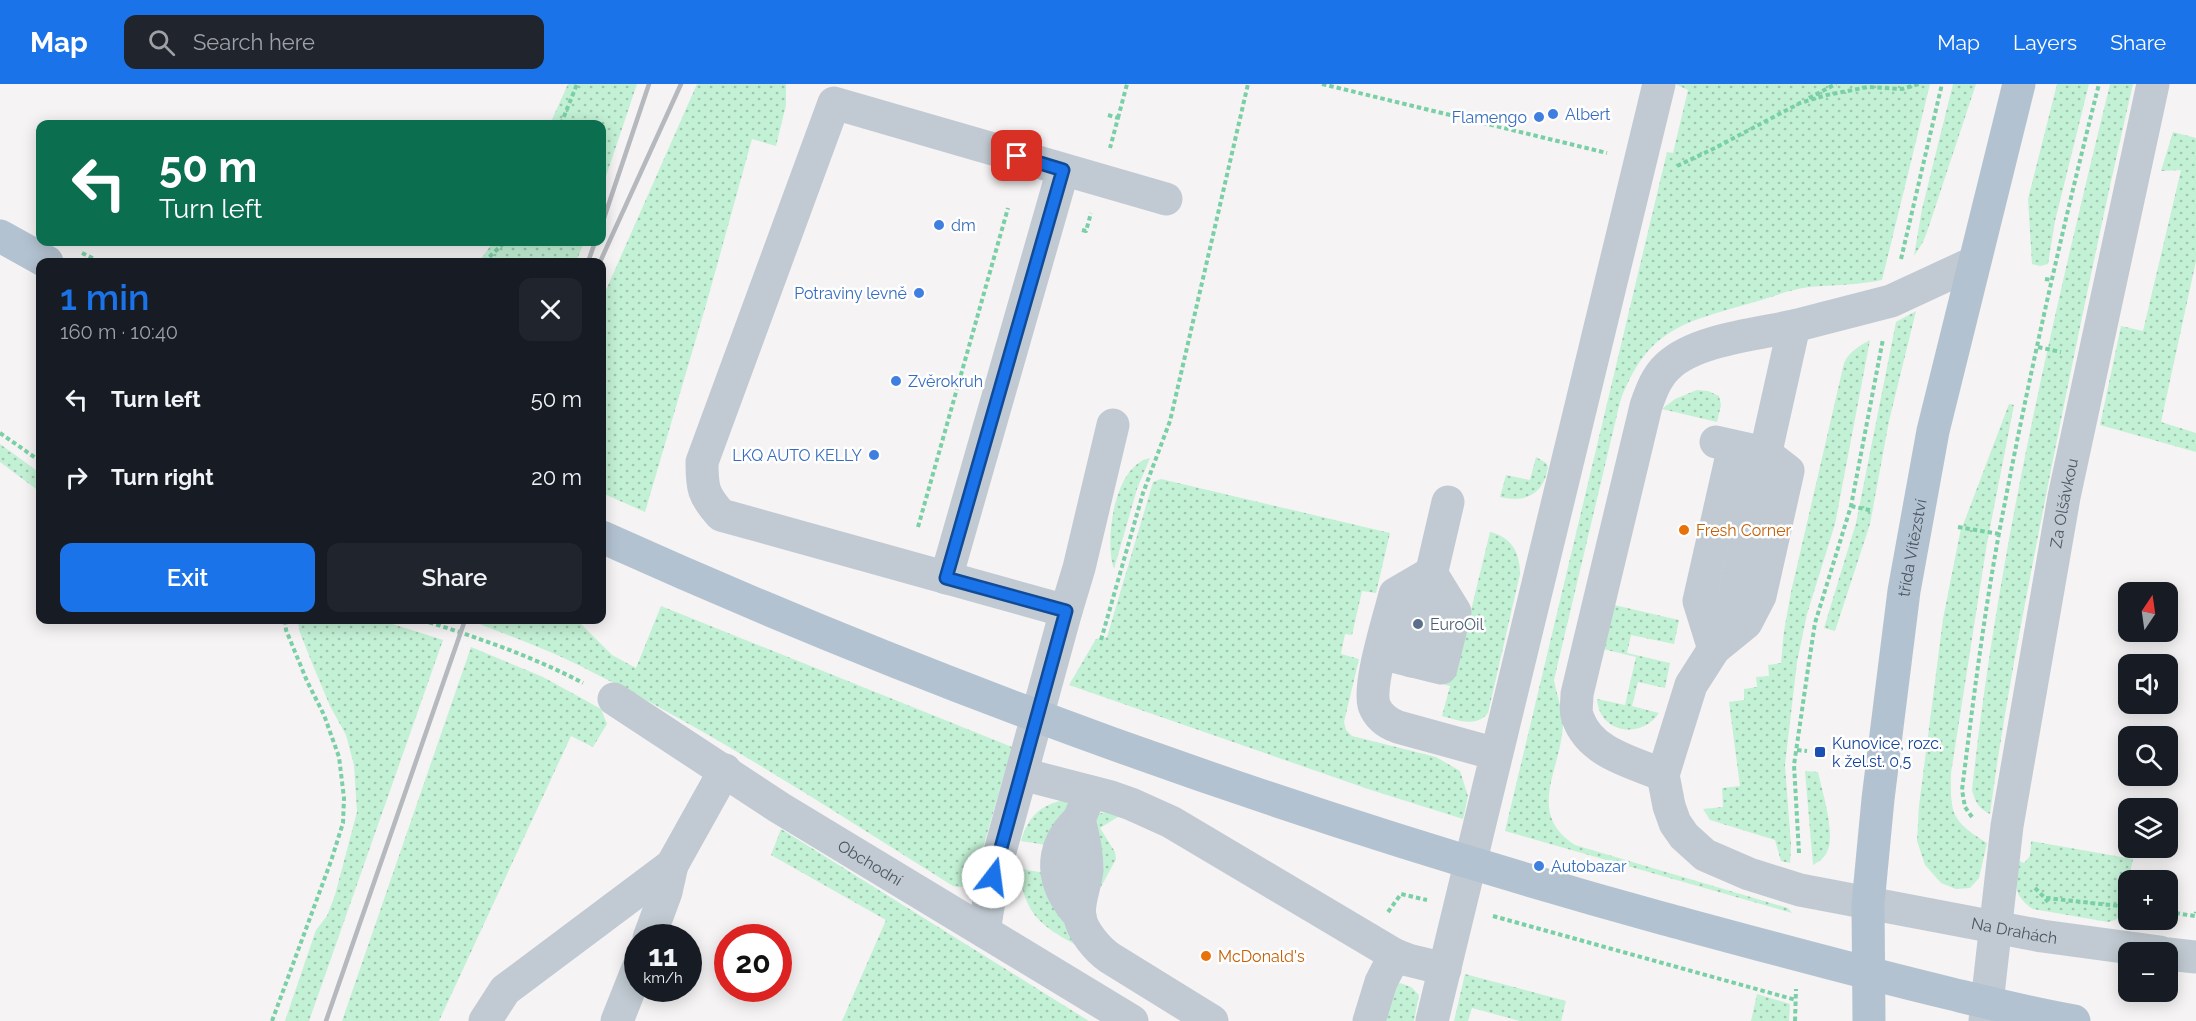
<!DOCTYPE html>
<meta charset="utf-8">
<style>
:root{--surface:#171b24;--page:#20242c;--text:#f1f3f6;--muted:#9ea1a6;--accent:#1a73e8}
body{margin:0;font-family:Raleway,sans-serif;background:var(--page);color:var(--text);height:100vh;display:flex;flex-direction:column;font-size:22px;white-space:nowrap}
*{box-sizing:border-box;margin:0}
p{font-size:20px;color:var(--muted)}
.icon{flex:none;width:33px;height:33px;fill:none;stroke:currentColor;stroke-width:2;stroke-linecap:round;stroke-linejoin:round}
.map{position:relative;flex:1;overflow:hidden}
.details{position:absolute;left:36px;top:174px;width:570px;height:366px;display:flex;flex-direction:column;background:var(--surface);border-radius:12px;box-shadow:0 3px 15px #0003}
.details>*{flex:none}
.guide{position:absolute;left:36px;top:36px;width:570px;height:126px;border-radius:12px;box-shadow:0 3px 15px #0003;background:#0b6e4f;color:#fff;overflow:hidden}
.needle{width:39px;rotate:13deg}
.tools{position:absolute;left:2118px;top:498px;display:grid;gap:12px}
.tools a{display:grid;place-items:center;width:60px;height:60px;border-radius:12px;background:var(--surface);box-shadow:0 3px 15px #0003;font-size:30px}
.speed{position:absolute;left:624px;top:840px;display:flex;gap:12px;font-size:30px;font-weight:700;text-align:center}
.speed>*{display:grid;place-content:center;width:78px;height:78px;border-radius:50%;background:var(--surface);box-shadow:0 3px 15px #0003;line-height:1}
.speed small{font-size:15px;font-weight:400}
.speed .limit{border:9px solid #d22;background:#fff;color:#111}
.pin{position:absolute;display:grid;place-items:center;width:51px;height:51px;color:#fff;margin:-26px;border-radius:12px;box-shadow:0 3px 9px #0006}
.me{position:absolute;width:66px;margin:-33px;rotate:15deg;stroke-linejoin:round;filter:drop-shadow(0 0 4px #0008)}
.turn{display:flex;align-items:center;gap:21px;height:126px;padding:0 24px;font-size:27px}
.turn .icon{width:78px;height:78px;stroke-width:2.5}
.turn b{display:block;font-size:42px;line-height:51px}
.round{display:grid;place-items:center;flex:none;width:63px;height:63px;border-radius:12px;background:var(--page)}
.head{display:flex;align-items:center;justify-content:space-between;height:102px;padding:0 24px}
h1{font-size:36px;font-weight:600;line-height:45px;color:var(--accent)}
.cta{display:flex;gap:12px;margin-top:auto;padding:12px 24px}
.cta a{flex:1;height:69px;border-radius:12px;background:var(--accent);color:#fff;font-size:24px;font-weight:600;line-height:69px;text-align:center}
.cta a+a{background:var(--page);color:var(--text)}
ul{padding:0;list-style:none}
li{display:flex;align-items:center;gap:18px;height:78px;padding:0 24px}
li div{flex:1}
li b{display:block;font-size:22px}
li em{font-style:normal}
header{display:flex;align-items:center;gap:36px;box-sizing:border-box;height:84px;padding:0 30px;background:var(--accent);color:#fff}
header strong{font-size:28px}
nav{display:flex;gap:33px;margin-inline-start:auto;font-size:21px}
.search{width:420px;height:54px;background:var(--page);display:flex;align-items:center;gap:15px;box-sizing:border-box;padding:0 21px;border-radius:12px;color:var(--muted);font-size:22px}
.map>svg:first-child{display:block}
.grass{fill:url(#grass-dots)}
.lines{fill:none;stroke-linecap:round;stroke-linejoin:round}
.path{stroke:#7ad0a6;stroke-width:4;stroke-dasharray:4.5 3;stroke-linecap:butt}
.minor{stroke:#c1cad2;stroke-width:33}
.major{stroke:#b3c2d1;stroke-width:33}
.rail{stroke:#b5b8bd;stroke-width:4.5}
.major-bridge{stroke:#b3c2d1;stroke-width:33}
.route-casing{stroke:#114b97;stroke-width:15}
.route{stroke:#1a73e8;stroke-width:10}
.shop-dot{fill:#3f7fe0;stroke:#fff;stroke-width:2}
.food-dot{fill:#e8710a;stroke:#fff;stroke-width:2}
.service-dot{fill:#5c6f8a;stroke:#fff;stroke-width:2}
.transit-dot{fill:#1a4fb4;stroke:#fff;stroke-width:2}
.labels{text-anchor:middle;stroke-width:5;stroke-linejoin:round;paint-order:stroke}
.shop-label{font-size:16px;fill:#366cbe;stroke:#fff;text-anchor:start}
.street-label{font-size:16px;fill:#4a5661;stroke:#fff}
.food-label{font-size:16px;fill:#c56008;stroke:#fff;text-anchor:start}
.service-label{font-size:16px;fill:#4e5e75;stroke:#fff;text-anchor:start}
.transit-label{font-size:16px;fill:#164399;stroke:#fff;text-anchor:start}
</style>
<header>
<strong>Map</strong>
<div class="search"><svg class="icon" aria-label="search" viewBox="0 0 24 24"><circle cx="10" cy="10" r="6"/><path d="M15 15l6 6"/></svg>Search here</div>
<nav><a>Map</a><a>Layers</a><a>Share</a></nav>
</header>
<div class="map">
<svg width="2196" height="937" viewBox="0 0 2196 937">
<defs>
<pattern id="grass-dots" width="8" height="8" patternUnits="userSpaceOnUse" patternTransform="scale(1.5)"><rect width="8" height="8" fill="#c3f1d5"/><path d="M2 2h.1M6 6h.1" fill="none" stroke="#a0c6b0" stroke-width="1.8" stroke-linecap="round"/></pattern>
</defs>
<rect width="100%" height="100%" fill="#f5f3f3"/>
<path class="grass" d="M568,0h69l-35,104v-64h-52z
M697,0h89v21l-10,41 -24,-7 -44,159 -63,214 -43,-19v-194z
M1675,0h255l-48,196c-26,5 -48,5 -73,7 -19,2 -39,11 -58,16 -69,20 -104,26 -131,99l-66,278c2,13 10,34 9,46 -3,46 -37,87 12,119l213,63 4,5 -287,-82 162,-679 6,1 15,-63z
M1953,0h23l-49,148 -4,10 -9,14 8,-47z
M2057,0h32l-34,137 -7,43 -8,2 -8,-2 -4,-65z
M2110,0h23c-30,130 -57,260 -83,391 -22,113 -45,225 -60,339 -11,-5 -15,-12 -18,-24 26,-239 81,-473 138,-706z
M2173,48l23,6v123l-35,161 35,11v19l-96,-27 21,-99 22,5 38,-161 -20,1z
M493,158h91l-8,20h-97z
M1916,227l-27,110 -19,103 -35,107 -11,-3 32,-105 40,-201z
M1870,256l-35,184 -28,90 -10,48 -12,103 6,80 -1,18 -9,-2 -6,-21 -65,-20 -7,-11 20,-2 -1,-19 18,-2 -11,-84 15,-2v-11l13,-2 -1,-10 13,-1 -1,-11 13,-2 3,-32 7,-39 53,-229c5,-11 15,-17 26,-23z
M1697,306l11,1 11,5 2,9 -4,17 -55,-13 13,-10z
M2009,320l5,1 -27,138 -36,230c-1,42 1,48 36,70l-8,35 -9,10 -14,1 -15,-6 -16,-18 -8,-24 2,-35 24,-187 17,-86z
M0,360l40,29v19l-40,-30z
M1536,373l10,6 2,4c-4,27 -22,36 -48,30l6,-22 24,5z
M1150,374l-13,31 -23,80c-10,-28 0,-104 36,-111z
M1161,395l229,54 -14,60 -14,-2 -10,44 -7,-1 -4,20 18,5 -15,63 2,8 6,6 84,21 24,14 8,25 -5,23 -92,-29 -302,-105 27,-46 11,-2 46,-155z
M1490,448c22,5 30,21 30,42l-32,139c-12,15 -31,7 -46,3l8,-30 -16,-4 23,-14z
M1614,521l65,15 -5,24 -43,-9 -4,18 43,10 -5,25 -27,-6 -6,24 27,7c-18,27 -60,20 -62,-14l28,6 11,-48 -33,-8z
M661,522l351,141 -38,132c-6,8 -11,9 -21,7 -119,-75 -237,-152 -363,-215 -36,-19 -75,-33 -113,-48l1,-3h99l35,35 24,13z
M298,536h82l63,20 -134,381h-24l31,-91 11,-14 8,-21 22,-83 -3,-47 -8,-30 -16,-29 -18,-43 -13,-33z
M471,563l72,30 58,32 6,15 -14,23 -22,-11 -132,285h-97z
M1805,687l13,1c4,19 18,62 9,80 -3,6 -8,10 -14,13z
M1064,716l7,2 -13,16 -12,27 -25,-4c7,-24 19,-36 43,-41z
M1109,728l12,3 -21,13 15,24 1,7 -21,39v-81l6,-4z
M781,745l308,192h-247l44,-101 -115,-65z
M2031,757l102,18 -12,57 -6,4 -7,2 -75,-13c-21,-14 -18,-25 -14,-48l5,2 6,-7z
M1021,785l24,4 39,77c-25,-16 -48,-23 -59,-53 -3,-9 -5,-18 -4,-28z
M1465,890l101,27 -5,20h-41l-48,-13 -4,13h-14z
M1400,899l11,4 8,8 -5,26h-32l15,-36z
M1757,910l33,10 -1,17h-38z"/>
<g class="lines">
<path class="path" d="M1322,0l285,69
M1809,14l27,-14
M1108,31l10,3 -8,30
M1118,34l9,-34
M561,40l16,-40
M1677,82l38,-18 85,-45 27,-8 41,-8 34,2 17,-5
M1082,146l4,1 5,-18
M82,169l18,9
M1901,175l41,-175
M484,178l21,-20
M2045,195l7,1
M2038,263l23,5
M0,349l40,28
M1851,422l22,5
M918,443l90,-319
M1958,443l41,7
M422,536c54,17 110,36 161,63
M1101,556l42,-147 27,-72 78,-337
M1797,666l10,1
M1972,733l-7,-10 -3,-17c12,-96 24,-193 43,-288 27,-140 59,-280 94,-418
M1799,769l-5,-88 15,-103 6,-39 36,-117 32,-167
M2035,804l10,10 3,4
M2046,814l82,9
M1388,828l13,-18 26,6
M2168,828l27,4 1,-4
M1493,832l303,84
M272,937l59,-160 12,-38 1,-25 -5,-41 -15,-42 -17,-34 -21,-51 -1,-10
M1795,937l1,-32"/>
<g class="minor">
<path id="s1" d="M1973,179l-82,38 -97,25 -59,264 -21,59 -23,36 -28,90 6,31 6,17 9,13 21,19 44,19 51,16 242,46 118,16"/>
<path d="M1716,358l49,11 23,18 -28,125 -14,27 -32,26 -15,-48 35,-155"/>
<path d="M946,494l117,-408"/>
<path d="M1066,527l-345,-96c-18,-20 -19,-27 -19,-53l132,-359 332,96"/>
<path d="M1380,569l61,15 14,-56 -24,-39 -36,21c-6,25 -27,89 -21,111 4,11 13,18 24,22l98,27"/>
<path d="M1411,577l37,-159"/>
<path id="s2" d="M614,615l166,109 352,213"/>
<path d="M1022,690l89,23 20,7 40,18 224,133 13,5 37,9"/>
<path d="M1663,691c-31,-13 -73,-22 -85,-57 -3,-6 -1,-16 -1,-24l69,-288c5,-14 10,-29 22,-40 27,-26 89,-32 126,-40"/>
<path d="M1091,708l-12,27c4,17 8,33 8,51 -1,13 -10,34 -7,47 2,14 18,33 30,41l102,63"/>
<path d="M1079,735c-32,31 -28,66 1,97"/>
<path d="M984,847l9,-54 73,-266 13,-43 34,-143"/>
<path d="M649,854l17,-46 6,-27"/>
<path d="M2168,870l28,3"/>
<path d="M485,937l20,-31 167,-125 53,-95"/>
<path d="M617,937l21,-53"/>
<path d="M1369,937l12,-39 14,-27"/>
<path d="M1432,937c77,-312 154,-624 227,-937"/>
<path id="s3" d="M1985,937l22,-195 57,-329 89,-413"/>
</g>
<g class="major">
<path d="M0,152l47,26"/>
<path id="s4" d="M1869,937l-1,-117 10,-105 26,-208 29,-160 86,-347"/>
</g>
<path class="rail" d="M602,140l47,-140
M588,178l7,-20
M600,178l81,-178
M326,937l139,-401"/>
<path class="major-bridge" d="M602,453c344,155 700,282 1063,382 96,26 191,52 287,75 41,10 81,20 122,27"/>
</g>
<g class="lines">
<g class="route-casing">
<path id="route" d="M993,793l73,-266 -120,-33 117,-408 -46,-14"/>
</g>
<use href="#route" class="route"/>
</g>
<g class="shop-dot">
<circle cx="1553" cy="30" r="6"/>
<circle cx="1539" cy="33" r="6"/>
<circle cx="939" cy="141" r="6"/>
<circle cx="919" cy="209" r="6"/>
<circle cx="896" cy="297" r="6"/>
<circle cx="874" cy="371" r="6"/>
<circle cx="1539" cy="782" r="6"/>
</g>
<g class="food-dot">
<circle cx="1684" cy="446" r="6"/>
<circle cx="1206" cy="872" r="6"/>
</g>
<circle class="service-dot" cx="1418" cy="540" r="6"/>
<rect class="transit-dot" x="1814" y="662" width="12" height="12" rx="3"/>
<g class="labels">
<g class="shop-label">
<text x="1565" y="36">Albert</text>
<text x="1527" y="39" text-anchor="end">Flamengo</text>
<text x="951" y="147">dm</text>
<text x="907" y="215" text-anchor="end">Potraviny levně</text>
<text x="908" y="303">Zvěrokruh</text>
<text x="862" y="377" text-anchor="end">LKQ AUTO KELLY</text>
<text x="1551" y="788">Autobazar</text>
</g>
<g class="street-label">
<text dy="6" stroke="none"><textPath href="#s3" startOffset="524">Za Olšávkou</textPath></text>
<text dy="6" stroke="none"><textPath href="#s4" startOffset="476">třída Vítězství</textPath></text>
<text dy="6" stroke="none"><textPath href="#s2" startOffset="304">Obchodní</textPath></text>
<text dy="6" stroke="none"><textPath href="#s1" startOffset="1074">Na Drahách</textPath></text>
</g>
<g class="food-label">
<text x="1696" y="452">Fresh Corner</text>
<text x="1218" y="878">McDonald's</text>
</g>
<g class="service-label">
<text x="1430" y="546">EuroOil</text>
</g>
<g class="transit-label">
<text x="1832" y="665">Kunovice, rozc.<tspan x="1832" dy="18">k žel.st. 0,5</tspan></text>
</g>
</g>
</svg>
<div class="tools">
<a><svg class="needle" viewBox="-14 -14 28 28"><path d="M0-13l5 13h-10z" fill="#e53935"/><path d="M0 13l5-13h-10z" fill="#9ea1a6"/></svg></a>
<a><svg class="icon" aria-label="sound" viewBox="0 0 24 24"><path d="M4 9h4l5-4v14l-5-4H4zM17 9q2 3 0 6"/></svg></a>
<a><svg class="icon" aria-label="search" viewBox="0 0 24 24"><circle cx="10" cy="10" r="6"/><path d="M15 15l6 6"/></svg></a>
<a><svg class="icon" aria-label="layers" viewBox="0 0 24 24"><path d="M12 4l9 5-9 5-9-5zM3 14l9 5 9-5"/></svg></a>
<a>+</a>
<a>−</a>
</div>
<div class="speed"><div>11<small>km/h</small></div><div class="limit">20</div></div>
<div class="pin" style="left:1017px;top:72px;background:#d93025"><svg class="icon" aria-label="arrive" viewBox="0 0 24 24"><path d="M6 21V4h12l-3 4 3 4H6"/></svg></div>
<svg class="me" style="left:993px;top:793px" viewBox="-20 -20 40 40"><circle r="19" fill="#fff"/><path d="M0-13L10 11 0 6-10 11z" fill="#1a73e8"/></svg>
<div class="guide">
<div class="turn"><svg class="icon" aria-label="left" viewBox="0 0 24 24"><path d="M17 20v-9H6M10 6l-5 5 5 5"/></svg><div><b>50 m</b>Turn left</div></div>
</div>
<section class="details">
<div class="head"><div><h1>1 min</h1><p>160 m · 10:40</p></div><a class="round"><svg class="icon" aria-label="close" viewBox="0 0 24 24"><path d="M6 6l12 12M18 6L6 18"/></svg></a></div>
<ul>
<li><svg class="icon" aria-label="left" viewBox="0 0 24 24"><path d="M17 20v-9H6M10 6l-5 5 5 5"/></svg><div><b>Turn left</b></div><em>50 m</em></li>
<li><svg class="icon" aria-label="right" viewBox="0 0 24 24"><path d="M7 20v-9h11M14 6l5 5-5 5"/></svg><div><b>Turn right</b></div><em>20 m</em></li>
</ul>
<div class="cta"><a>Exit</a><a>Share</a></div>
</section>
</div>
